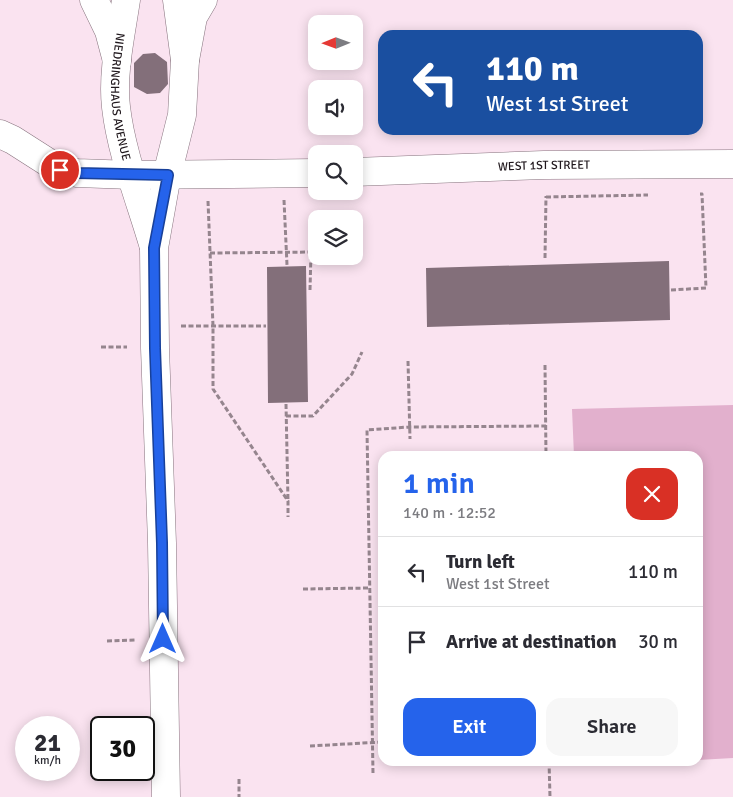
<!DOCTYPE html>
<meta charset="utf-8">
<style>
:root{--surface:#fff;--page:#f7f7f7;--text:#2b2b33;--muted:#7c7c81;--line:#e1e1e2;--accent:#2563eb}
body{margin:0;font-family:Signika,sans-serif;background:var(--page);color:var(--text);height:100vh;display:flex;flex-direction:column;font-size:19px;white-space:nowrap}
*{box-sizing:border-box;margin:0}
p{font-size:16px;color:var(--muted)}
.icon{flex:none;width:28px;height:28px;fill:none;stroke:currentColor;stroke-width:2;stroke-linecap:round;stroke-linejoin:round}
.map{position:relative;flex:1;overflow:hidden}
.details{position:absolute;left:378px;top:451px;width:325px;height:315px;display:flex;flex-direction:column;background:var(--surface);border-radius:15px;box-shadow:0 2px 12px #0003}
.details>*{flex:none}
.hud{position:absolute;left:378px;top:30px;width:325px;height:105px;border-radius:15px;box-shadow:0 2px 12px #0003;background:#1a4fa0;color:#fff;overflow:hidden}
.needle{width:32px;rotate:269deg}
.fabs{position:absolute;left:308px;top:15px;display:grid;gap:10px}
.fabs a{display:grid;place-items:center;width:55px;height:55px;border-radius:10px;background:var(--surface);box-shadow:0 2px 12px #0003;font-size:25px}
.speed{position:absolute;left:15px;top:716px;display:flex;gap:10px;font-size:25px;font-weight:700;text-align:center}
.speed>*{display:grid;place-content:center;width:65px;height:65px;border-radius:50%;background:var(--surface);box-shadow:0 2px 12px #0003;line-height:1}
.speed small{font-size:12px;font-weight:400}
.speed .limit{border:2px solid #111;border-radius:8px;background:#fff;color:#111}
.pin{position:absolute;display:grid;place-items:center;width:42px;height:42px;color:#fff;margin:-21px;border:2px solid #fff;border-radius:50%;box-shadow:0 1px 5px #0007}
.me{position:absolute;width:55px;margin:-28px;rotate:0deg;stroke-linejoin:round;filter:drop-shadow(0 0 4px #0008)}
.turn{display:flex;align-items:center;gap:18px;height:105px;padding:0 25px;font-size:22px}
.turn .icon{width:65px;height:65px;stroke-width:2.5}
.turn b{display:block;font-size:35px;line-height:42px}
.round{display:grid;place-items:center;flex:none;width:52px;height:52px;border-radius:15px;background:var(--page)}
.summary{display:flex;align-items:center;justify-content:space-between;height:85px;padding:0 25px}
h1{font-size:30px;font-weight:600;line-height:38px;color:var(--accent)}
.button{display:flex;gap:10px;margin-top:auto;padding:10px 25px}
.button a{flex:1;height:58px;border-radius:15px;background:var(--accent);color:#fff;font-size:20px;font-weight:600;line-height:58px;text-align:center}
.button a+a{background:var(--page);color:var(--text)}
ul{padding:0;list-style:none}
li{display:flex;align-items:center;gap:15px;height:70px;padding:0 25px;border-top:1px solid var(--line)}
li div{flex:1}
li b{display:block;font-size:19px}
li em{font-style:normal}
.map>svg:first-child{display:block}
.green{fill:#e2b0cd}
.building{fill:#836f7a}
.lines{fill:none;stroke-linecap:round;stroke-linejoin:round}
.minor-casing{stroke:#87737e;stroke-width:29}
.trunk-casing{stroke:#87737e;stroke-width:29}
.path{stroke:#95858e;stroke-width:3;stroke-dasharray:5 2.5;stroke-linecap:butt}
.minor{stroke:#fff;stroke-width:28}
.trunk{stroke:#fff;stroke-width:28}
.route-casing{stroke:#184099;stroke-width:12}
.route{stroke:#2563eb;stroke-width:9}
.labels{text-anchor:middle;stroke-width:4;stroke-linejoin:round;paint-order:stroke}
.street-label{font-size:12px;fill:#20181d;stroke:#fef5fa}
</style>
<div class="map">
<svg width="733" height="797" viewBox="0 0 733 797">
<rect width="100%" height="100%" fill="#fae3f0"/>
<path class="green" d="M733,405v353l-35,2v-304h-124l-2,-47z"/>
<path class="building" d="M155,53l12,9 1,22 -8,9 -13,1 -13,-7v-24l9,-9z
M669,261l1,59 -243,7 -1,-59z
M306,266l2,136 -40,1 -1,-136z"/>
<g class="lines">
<g class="minor-casing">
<g id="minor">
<path id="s1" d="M126,0c-5,34 -14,73 -10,107 5,45 24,93 37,137"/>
<path d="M0,134l13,6 47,30 17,3 55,2 184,-2"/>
<path id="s2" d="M354,172l190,-7 189,-1"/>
<path d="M166,797l-4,-254 -7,-195 -1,-100 13,-73 15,-60 3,-55 -8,-60"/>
</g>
</g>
<g class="trunk-casing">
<path id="trunk" d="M94,0l15,31 8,30
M185,60l8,-43 10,-17"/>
</g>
<path class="path" d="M546,197l102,-2
M284,200l3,65
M208,201l5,125v63l75,112v16
M354,250h4
M210,253l106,-1
M545,258l1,-62
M310,290l1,-38
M671,290l35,-2 -4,-94h-2
M181,326h85
M101,347h26
M408,361l2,78
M545,365l1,91
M286,404l2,97
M286,416h27l39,-42 10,-22
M303,589l67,-1
M107,641l30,-1
M310,746l72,-4
M549,761l1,36
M373,773l-6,-343 42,-3 137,-1
M239,779v18"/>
<use href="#minor" class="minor"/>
<use href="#trunk" class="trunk"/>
</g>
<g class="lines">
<g class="route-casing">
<path id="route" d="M60,170l17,3 91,2 -14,73 1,100 7,195 1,96"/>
</g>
<use href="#route" class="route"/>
</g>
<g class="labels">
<g class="street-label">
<text dy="4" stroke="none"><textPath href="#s1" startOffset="98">NIEDRINGHAUS AVENUE</textPath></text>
<text dy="4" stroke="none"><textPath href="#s2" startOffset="190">WEST 1ST STREET</textPath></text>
</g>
</g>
</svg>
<div class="fabs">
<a><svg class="needle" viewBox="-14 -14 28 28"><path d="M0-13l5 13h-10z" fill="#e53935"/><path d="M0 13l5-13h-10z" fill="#7c7c81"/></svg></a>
<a><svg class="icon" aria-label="sound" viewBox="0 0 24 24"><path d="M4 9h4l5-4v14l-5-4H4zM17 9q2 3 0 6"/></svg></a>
<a><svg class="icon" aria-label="search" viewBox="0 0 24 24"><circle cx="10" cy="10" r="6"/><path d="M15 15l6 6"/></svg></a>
<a><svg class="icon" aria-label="layers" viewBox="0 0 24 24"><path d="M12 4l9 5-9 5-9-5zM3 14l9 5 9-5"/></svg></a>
</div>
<div class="speed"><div>21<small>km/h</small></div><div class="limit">30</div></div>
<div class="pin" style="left:60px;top:170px;background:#d93025"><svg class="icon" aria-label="arrive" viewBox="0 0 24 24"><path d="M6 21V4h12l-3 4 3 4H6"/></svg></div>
<svg class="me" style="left:163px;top:639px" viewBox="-20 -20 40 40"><path d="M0-17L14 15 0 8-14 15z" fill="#2563eb" stroke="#fff" stroke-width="4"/></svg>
<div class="hud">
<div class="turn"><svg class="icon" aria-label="left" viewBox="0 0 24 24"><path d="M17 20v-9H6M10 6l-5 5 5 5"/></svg><div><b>110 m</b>West 1st Street</div></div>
</div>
<section class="details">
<div class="summary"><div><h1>1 min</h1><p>140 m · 12:52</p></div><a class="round" style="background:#d93025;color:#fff"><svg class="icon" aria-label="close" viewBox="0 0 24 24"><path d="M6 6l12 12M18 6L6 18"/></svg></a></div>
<ul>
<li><svg class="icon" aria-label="left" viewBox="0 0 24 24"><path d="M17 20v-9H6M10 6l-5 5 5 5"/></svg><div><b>Turn left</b><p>West 1st Street</p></div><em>110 m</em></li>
<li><svg class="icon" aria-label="arrive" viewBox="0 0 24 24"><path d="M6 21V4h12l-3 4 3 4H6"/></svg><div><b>Arrive at destination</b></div><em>30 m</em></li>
</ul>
<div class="button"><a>Exit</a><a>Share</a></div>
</section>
</div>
